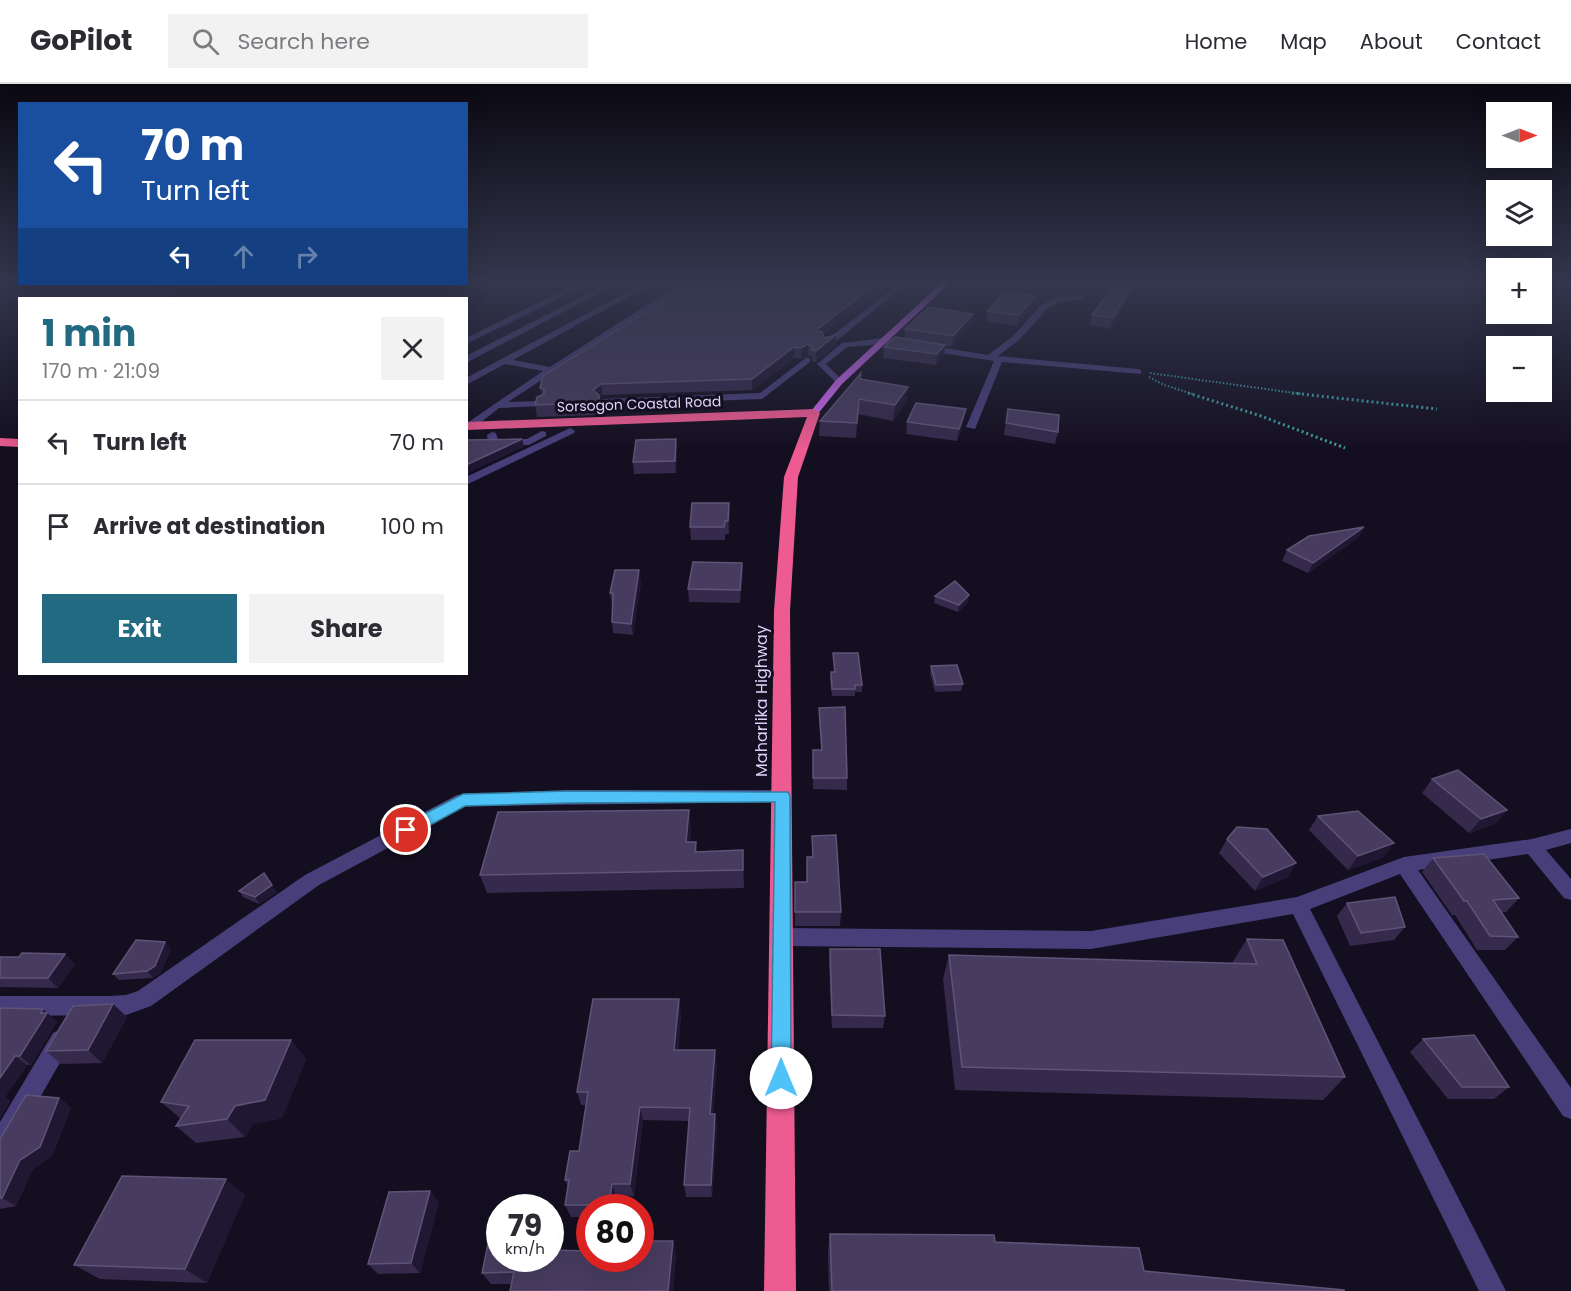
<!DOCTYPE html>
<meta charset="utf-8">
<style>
:root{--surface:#fff;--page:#f2f2f3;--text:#2b2b33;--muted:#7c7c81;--line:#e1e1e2;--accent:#226a81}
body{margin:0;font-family:Poppins,sans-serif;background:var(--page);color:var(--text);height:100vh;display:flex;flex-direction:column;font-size:22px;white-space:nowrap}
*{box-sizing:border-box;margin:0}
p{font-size:20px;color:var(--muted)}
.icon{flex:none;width:33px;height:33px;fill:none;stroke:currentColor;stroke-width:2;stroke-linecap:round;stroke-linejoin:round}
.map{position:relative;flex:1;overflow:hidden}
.drawer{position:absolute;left:18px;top:213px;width:450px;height:378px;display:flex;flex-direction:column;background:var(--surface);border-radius:0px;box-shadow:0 6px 24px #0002}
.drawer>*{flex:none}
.top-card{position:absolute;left:18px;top:18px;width:450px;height:183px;border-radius:0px;box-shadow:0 6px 24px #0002;background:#1a4fa0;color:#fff;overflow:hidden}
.needle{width:39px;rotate:90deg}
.buttons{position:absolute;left:1486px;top:18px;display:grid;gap:12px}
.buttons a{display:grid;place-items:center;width:66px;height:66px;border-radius:0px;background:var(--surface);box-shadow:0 6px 24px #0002;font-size:30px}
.speed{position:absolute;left:486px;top:1110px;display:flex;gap:12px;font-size:30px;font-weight:700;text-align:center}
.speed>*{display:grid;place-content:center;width:78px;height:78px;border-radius:50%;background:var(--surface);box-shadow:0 6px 24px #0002;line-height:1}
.speed small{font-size:15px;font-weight:400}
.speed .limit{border:9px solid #d22;background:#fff;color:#111}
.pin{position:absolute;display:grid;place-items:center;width:51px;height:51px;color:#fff;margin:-26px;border:3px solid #fff;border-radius:50%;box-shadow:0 2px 6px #0007}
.me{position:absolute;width:66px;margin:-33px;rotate:0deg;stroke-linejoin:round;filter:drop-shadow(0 0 4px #0008)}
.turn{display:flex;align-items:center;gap:21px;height:126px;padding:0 24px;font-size:27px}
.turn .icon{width:78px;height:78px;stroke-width:2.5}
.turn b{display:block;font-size:42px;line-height:51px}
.lanes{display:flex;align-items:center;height:57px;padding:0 24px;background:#0003;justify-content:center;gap:30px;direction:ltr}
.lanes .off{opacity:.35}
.round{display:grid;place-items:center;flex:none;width:63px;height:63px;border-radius:0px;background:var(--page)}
.headline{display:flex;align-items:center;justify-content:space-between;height:102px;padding:0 24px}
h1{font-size:36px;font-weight:700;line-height:45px;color:var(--accent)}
.button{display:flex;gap:12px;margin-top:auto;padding:12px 24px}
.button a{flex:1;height:69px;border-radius:0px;background:var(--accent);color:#fff;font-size:24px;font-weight:700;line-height:69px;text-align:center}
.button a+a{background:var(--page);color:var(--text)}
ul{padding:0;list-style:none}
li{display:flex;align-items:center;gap:18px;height:84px;padding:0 24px;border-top:2px solid var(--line)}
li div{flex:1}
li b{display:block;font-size:22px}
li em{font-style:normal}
header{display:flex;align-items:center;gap:36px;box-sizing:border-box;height:84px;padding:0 30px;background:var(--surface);border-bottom:2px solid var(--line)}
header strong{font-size:28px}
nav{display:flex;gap:33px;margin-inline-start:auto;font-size:21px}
.search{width:420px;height:54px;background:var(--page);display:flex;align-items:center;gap:15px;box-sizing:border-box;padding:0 21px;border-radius:0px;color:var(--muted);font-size:22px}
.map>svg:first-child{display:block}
.water{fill:#0e193a}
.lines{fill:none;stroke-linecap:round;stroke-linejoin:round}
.river{fill:#0e193a;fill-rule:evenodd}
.path-far1{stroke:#3ba1a6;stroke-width:2;stroke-dasharray:1.5 2;stroke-linecap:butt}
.path{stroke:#3ba1a6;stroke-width:3;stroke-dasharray:2 3;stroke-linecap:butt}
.minor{fill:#483f7a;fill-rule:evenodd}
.major{fill:#ca66ee;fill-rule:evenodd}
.highway{fill:#ed5b91;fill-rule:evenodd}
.wall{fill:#352a4c}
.shaded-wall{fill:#201733}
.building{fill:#473c5f;stroke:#5e5477;stroke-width:1.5}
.route{fill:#4fc3f7;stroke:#337fa1;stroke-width:1.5}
.labels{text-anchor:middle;stroke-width:6;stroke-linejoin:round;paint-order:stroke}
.far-street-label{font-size:14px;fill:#dcd3fa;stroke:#140f20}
.street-label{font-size:16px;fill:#dcd3fa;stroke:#140f20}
</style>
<header>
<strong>GoPilot</strong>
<div class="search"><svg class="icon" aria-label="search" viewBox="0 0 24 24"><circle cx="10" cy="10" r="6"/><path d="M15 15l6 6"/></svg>Search here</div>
<nav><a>Home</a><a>Map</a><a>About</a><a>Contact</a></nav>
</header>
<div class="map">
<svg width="1571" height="1207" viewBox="0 0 1571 1207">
<rect width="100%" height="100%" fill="#140f20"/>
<path class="water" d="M0,197h19l1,3h135l1,9 -6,5 -131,1 -19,-2z"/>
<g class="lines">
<path class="river" d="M178,200h44l-3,4 -7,2 -52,8 -11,-1 -3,-4 3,-4z"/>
<path class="path-far1" d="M1150,289l152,21
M1149,293l15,8 29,9"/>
<path class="path" d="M1188,309l73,23 84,32
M1292,309l145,16"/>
<path class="minor" d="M582,197h40l-156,82v-7l142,-73 -21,2 -121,59v-6z
M648,197h9l-144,79 37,7 134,-86h9l-185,121 33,-1 3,1v4l-45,2 -24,19h-8v-4l76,-52 -38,-7 -39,21v-7z
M902,197h8l-80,65h-6v-4z
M1082,211l4,2 -1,2 -27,3 -11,7 -28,31 -21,16 140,13 3,1v4l-139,-12 -27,67 -9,-2 28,-66 -111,-17 -36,3 -21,17 18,18 -5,3 -22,-21 25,-21 41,-5 105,17 25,-19 28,-31 12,-7z
M807,273l3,1v4l-48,37 -160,6 -5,-3 5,-3 158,-6z
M570,344l5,3 -1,2 -108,52v-8z
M542,347l4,1v4l-17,9 -36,1 -5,-3 -1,-8 5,-3 4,1 2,7 29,-1z
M568,706h215l6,1 3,5 -3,5 -6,1 -317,4 -147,79 -168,121 -25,9 -126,1v-20h109l17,-1 12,-4 167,-116 152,-80z
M1571,745v14l-25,7 25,29v21l-7,-2 -36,-44 -110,16 153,218v31l-8,-3 -163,-242 -90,35 196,382h-27l-186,-377 -202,35 -309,-3 -7,-3 -3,-6 3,-6 7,-3 309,3 206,-34 107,-40 128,-18z
M61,945l8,4 3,7 -3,7 -61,106 -8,4v-35l53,-89z"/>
<path class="major" d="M944,197h8l-110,103 -25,31h-6v-4l25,-31z"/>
<path class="highway" d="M814,325l6,4 -22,64 -8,134 6,680h-32l10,-680 10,-134 23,-60 -341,13v-8z
M0,354l20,1v8l-20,-1z"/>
</g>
<path class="wall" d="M891,197l-68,54 1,3 12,-3v10l-20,17 -4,-1v-4l-4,-2 -7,4 -7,-1 -42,32 -149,5 -3,3 1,9 -1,6 -4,2 -59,2 -2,-12 7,-10 -2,-7z
M1129,213l-19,32 -21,-4 3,-10z
M1034,222l-17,20 -30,-5 1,-10z
M971,240l-19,23 -7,-1 -1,10 -8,9 -53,-7 1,-11 20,-8 1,-10z
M860,295l48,8 -2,15 -13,19 -35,-7 -2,24 -37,-2 1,-15z
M966,325l-2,12 -7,20 -51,-7 1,-12z
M1008,325l50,23 -3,12 -51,-9z
M676,355l1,12 -1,22 -42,1 -1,-12z
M729,419l1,12 -1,19h-4v6h-34l-1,-13z
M1364,443l-6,11 -50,35 -26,-12 5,-11z
M742,479l1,13 -3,27 -51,-1 -1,-13z
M641,497l-8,54 -20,-2 -1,-11v-18l-2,-11z
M935,512l33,6 -10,10 -24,-9z
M833,569l29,32v7h-7v4h-23l-2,-17 1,-7h3z
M931,582l32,18 -2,7 -26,1 -5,-19z
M819,624l28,70v12l-34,-1v-39h8l-2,-31z
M1432,695l75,31 -12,14 -26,9 -47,-40z
M1318,732l66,41 -36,13 -39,-40z
M691,744l-1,14h6l1,10 47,17v19l-257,5 -7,-18z
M812,752l29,76 -1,14h-45v-44h12l5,-25z
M1227,755l69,24 -8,14 -33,14 -36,-38z
M1433,774l86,40 -13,14h-4l16,25 -13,13h-28l-22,-35h-3l-30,-43z
M239,807l38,1 -18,12 -16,-7z
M1347,819l58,24 -11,13 -44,6 -13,-30z
M1247,855l98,138 -22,23 -368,-10 -12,-111 6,-24 283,8z
M171,865l-10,23 -8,6 -34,2 -6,-6z
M830,865l55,67 -2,12h-51l-3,-65z
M0,873l75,7 -17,24 -58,-1z
M113,920l14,13 -25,46 -41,1 -15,-13z
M0,924l43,1 14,13 -26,43h-4l-22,32 5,4 -10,17z
M681,929l-3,37 39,13 -4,51 4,13 -5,70h-26l-2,-12 5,-64 -46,-1 -9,76h-18l-1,12h-25v9h-19l-6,-12 3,-18 -3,-7 14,-29 7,-46h-5l-4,-13z
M1423,955l86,48 -15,12h-46l-38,-47z
M291,956l15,19 -24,59 -29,6 -8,13 -49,6 -20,-17 5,-7 -20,-17z
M59,1014l12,10 -19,48 -19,13 -17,37 -16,3v-70z
M245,1111l-38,88 -107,-4 -26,-14z
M439,1118l-19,71 -42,1 -10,-10z
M830,1150l165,8 149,29 200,20h-515l-1,-39z
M558,1152l-2,14 87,2 30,-11 3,12 -3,38h-163l2,-7h-21l-9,-11z"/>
<path class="shaded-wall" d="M880,197h11l-76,60v-10z
M1132,203l-3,10 -19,32 3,-11z
M1036,212l-2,10 -17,20 2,-11z
M973,230l-2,10 -19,23 1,-11z
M836,251v10l-20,17v-11z
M808,260v11l-7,4v-11z
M945,261l-1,11 -8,9 1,-11z
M794,263v11l-42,32v-11z
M601,300l2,11 -3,3 1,9 -1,6 -4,2 -3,-25z
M908,303l-2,15 -13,19 2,-16z
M966,325l-2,12 -7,20 2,-12z
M522,355l2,8 -58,27v-9z
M676,355l1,12 -1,22 -1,-12z
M729,419l1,12 -1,19 -1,-13z
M1364,443l-6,11 -50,35 5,-10z
M742,479l1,13 -3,27v-13z
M639,486l2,11 -8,54 -2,-11z
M969,511l-1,7 -10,10 1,-7z
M689,726l2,18 -3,33 -2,-19z
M1507,726l-12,14 -26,9 12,-14z
M1394,759l-10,14 -36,13 10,-14z
M743,766l1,19v19l-1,-18z
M1296,779l-8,14 -33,14 8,-14z
M272,801l5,7 -18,12 -4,-7z
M165,858l6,7 -10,23 -8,6 -6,-7z
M65,870l10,10 -17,24 -10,-10z
M679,915l2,14 -5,50 -2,-13z
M113,920l14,13 -25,46 -14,-13z
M43,925l14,13 -26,43 -11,-9z
M291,956l15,19 -24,59 -29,6 -8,13 -18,-18 8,-13z
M715,966l2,13 -5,64 -2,-13z
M15,972l12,9 -22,32 5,4 -10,17v-40z
M59,1014l12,10 -19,48 -19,13 -17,37 -14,-8 18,-38z
M640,1023l3,13 -9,76 -4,-12z
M715,1030l2,13 -5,70 -1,-12z
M226,1095l19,16 -38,88 -22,-14z
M612,1100l4,12 -1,12h-5l-1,-3z
M430,1107l9,11 -19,71 -9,-10z
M551,1140l7,12 -4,26 -4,-6z
M673,1157l3,12 -3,38h-5z"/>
<path class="building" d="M697,197h183l-65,50 7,1 2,6 12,-3 -20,16 -4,-1v-4l-4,-2 -7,4 -7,-1 -42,32 -151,5 -8,6 6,5v6l-4,2 -60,2 2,-8 7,-3v-5l-4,-1 3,-12z
M1112,203h20l-19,31 -21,-3z
M1005,207l31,5 -17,19 -31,-4z
M929,223l44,7 -20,22 -48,-7z
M895,253l50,8 -8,9 -53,-7z
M861,289l-1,6 48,8 -13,18 -36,-6 -2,24 -37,-2z
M916,319l50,6 -7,20 -52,-7z
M1008,325l51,6 -1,17 -52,-9z
M522,355l-56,26v-25z
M676,355l-1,22 -42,1 3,-22z
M692,419h37l-1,18h-3l-1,6h-34z
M1364,443l-51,36 -26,-13 22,-14z
M693,478l49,1 -2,27 -52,-1z
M615,486h24l-8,54 -19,-2 1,-29h-3z
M955,497l14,14 -10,10 -24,-9z
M833,569h25l4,32h-7v4h-23l-1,-17h4z
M957,581l6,19 -27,1 -5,-19z
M845,623l2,71h-34v-28h9l-3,-42z
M1458,686l49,40 -26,9 -49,-40z
M689,726l-3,32h10l-1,10 48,-2v20l-263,5 18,-63z
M1358,727l36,32 -36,13 -40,-40z
M1237,743l30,2 29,34 -33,14 -36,-38z
M836,751l5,77h-46v-30h12v-25h6l-1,-21z
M1484,770l35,44 -26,2 25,37 -28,-1 -23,-35h-3l-31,-43z
M264,789l8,12 -17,12 -16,-6z
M1395,813l10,30 -44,6 -14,-30z
M1247,855l36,1 62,137 -383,-10 -13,-112 308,9z
M136,856l29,2 -10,24 -8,5 -34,3z
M830,865h50l5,67 -53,-1z
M22,869l43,1 -17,24h-48v-21h19z
M593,915h86l-5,51h41l-5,64h5l-4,71h-27l6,-77 -50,-1 -10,77h-18l-3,21h-44l4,-25h-4l5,-29h9l9,-59h-11z
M113,920l-25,46 -42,1 27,-45z
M0,924l43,1 -2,4h6l-27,43h-5l-15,22z
M1474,951l35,52h-47l-39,-48z
M195,956h96l-26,60 -30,6 -8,13 -51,7 13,-20 -28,-4z
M26,1011l33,3 -19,49 -20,13 -18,38h-2v-59z
M122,1092l104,3 -41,90 -111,-4z
M430,1107l-19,72 -43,1 21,-72z
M492,1140h8v34h50v-8l40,1v7h50v-6h3l1,-11h29l-5,50h-158l4,-19 -32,1z
M830,1150l164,1 1,7 144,6 5,23 200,19v1h-512z"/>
<linearGradient id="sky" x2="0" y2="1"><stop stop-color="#0b0812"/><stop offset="0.54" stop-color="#34374e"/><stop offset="1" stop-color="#34374e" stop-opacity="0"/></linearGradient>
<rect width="1571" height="366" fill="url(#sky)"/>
<path class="route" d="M568,707l220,1 2,4 1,282 -3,8 -7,3 -7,-3 -3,-8 4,-276 -207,1 -103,3 -53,29 -6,1 -5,-1 -3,-5 3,-4 62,-32z"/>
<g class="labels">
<g class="far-street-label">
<text transform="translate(639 320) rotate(-2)" y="5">Sorsogon Coastal Road</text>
</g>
<g class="street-label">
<text transform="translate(761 617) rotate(-90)" y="6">Maharlika Highway</text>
</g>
</g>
</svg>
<div class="buttons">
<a><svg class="needle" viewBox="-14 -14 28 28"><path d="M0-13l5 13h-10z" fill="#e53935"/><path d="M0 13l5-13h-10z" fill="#7c7c81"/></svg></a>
<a><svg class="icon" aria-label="layers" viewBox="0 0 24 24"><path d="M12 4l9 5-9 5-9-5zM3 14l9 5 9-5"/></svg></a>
<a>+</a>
<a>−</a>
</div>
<div class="speed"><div>79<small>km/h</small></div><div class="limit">80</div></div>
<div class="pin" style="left:406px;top:746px;background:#d93025"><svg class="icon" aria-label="arrive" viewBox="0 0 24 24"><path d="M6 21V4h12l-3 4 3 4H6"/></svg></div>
<svg class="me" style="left:781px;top:994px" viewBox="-20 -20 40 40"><circle r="19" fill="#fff"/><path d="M0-13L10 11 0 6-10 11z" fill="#4fc3f7"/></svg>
<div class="top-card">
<div class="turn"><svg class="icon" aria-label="left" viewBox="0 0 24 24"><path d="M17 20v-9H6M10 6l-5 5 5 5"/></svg><div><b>70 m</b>Turn left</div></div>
<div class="lanes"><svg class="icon" aria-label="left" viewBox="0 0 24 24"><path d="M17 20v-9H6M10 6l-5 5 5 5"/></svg><svg class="icon off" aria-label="ahead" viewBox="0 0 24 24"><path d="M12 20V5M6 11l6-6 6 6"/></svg><svg class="icon off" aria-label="right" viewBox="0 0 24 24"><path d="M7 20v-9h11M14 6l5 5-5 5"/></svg></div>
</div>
<section class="drawer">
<div class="headline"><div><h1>1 min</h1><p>170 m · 21:09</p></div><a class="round"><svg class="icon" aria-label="close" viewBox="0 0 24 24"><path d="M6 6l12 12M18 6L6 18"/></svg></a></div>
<ul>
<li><svg class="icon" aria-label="left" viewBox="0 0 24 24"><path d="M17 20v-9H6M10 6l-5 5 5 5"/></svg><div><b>Turn left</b></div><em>70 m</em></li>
<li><svg class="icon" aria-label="arrive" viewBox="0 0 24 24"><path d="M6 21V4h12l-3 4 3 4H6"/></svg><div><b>Arrive at destination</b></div><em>100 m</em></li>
</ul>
<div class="button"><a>Exit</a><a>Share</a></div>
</section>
</div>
